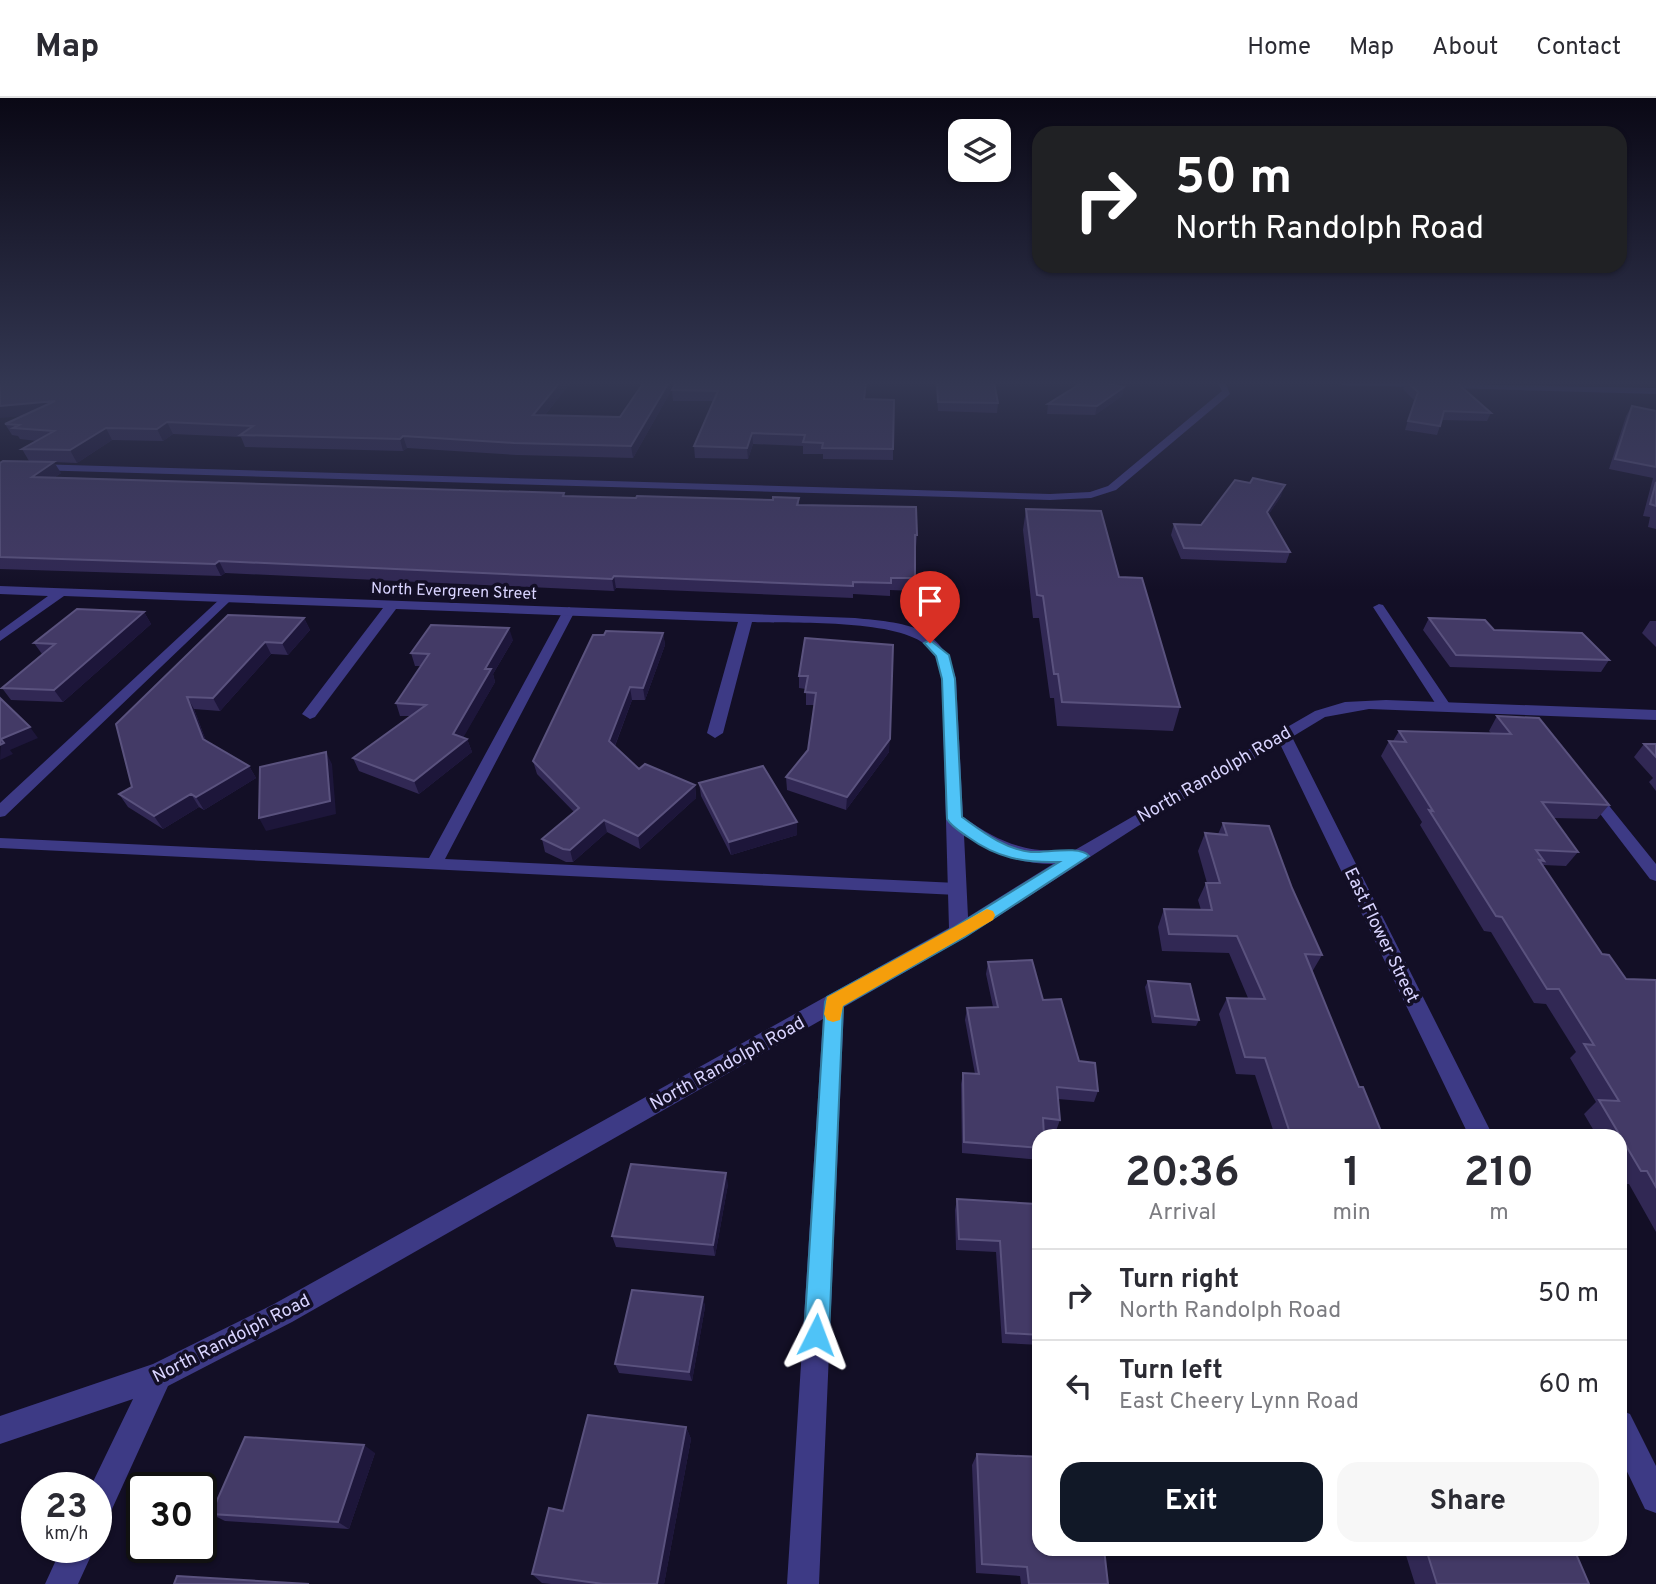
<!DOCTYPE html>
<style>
:root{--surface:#fff;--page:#f7f7f7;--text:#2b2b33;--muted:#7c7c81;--line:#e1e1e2;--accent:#111827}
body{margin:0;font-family:Overpass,sans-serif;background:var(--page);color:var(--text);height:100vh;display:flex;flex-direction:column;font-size:26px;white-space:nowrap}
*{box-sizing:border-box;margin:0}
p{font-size:23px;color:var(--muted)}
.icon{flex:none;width:38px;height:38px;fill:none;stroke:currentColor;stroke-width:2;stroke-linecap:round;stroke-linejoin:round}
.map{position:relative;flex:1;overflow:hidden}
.side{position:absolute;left:1032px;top:1031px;width:595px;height:427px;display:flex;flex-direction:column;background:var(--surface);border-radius:21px;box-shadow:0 2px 5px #0004}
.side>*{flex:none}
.banner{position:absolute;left:1032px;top:28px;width:595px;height:147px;border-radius:21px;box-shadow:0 2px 5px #0004;background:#202124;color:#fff;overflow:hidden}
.fabs{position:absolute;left:948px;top:21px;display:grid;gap:14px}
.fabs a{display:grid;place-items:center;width:63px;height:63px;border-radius:14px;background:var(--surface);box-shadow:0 2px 5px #0004;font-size:35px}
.speed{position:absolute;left:21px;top:1374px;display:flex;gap:14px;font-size:35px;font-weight:700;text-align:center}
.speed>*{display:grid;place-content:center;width:91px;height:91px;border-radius:50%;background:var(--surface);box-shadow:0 2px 5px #0004;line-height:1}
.speed small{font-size:18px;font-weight:400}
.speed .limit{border:4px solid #111;border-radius:10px;background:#fff;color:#111}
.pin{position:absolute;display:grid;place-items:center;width:60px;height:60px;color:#fff;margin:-72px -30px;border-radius:50% 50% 50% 0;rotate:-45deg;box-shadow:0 0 7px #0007}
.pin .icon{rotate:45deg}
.me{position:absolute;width:77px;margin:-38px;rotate:3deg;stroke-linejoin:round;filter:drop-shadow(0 0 5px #0008)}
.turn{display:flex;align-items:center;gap:24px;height:147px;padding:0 28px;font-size:32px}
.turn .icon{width:91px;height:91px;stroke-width:2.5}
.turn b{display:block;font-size:49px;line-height:60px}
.eta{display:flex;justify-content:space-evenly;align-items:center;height:119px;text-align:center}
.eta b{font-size:42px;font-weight:700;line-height:49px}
.action{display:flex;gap:14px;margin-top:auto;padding:14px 28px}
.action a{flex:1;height:80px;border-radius:21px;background:var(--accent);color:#fff;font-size:28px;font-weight:700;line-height:80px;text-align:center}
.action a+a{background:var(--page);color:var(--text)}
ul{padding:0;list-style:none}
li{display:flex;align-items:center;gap:21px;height:91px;padding:0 28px;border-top:2px solid var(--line)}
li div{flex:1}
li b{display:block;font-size:26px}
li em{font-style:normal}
header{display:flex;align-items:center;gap:42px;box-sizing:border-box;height:98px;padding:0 35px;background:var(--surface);border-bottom:2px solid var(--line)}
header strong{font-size:33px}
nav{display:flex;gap:38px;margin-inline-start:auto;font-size:24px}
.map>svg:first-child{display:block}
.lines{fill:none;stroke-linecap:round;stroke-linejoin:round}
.lane{fill:#3d3a85;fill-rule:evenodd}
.street{fill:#3d3a85;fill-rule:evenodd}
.wall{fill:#312854}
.shaded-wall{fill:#1d163a}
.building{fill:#433a66;stroke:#5a527e;stroke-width:2}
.route{fill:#4fc3f7;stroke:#337fa1;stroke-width:2}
.slow{fill:#f59e0b}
.labels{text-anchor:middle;stroke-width:7;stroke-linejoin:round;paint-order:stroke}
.far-street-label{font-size:16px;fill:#d9d4ff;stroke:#130f26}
.street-label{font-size:18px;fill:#d9d4ff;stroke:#130f26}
</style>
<header>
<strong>Map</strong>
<nav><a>Home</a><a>Map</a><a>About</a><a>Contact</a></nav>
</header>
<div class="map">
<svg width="1656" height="1486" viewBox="0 0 1656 1486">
<rect width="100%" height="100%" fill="#130f26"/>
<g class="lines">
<path class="lane" d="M225,499l4,1v4l-224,214 -5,1v-14l221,-205z
M1379,506l4,1 68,101 -2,3h-10l-2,-3 -64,-99z
M569,509l6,4 -130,248 512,24 6,2 2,4 -2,4 -6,2 -957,-47v-10l429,20 134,-247z
M1593,692l5,2 58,72v17l-6,-2 -62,-81 -2,-3z"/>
<path class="street" d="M1217,284h8l5,12 -114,96 -25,8 -41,2 -1050,-31v-6l1050,31 40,-2 18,-6 114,-95z
M1339,284l317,6v6l-313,-9z
M0,488l855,32c49,5 87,6 101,61l7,138c39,27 64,37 112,33l240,-139 30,-9 41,-2 270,10v10l-287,-11 -44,8 -33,20 201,399h-24l-189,-392 -142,82 -172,111 -122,70 -25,577h-32l36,-565 -531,303 -124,64 -61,134 -11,4v-36h-6l43,-89 -133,45v-28l153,-52 121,-60 675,-376 -7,-249c-3,-11 -4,-22 -12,-30 -26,-31 -138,-25 -178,-27l-29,111 -8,5 -8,-5 31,-111 -342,-13 -81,108 -5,2 -8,-5 81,-106 -319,-12 -64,45v-10l48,-35 -48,-2zM964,737c28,18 55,29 89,29l-85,53z
M1620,1312l10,4 26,52v47l-11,-4 -25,-52z
M62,1449h33l-17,37h-33z"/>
</g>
<path class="wall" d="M0,284h571l-26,33 75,2 52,-28 -39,69 -116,-3 -110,-7 -4,3 -158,-4 -4,-10 -68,-3 -10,7 -51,-1 -35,23 -48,-2 -7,-12 15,-8 -17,-2 -2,-3 -6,-1 -7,-11 17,-8z
M676,284h191l-2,17 28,50v11l-70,-1v-5h-20v-8l-50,-2 -5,15 -53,-1 -1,-12 20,-45h-41l-1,-11z
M936,284h58l4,21 -1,10 -59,-2z
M1406,284h50l35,31 -4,8 -45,-1 -5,15 -32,-5 9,-30 -11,-11z
M1124,289l-2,9 -27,19 -48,-1 1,-10z
M1632,308l24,5v118l-8,-2 2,-10 -7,-1 10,-38 -44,-9 17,-53z
M0,365l61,10 -6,4 509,16 1,3 71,2 137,2 26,-2v7l118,30 -1,12h-1l-1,44 -24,-1v6l-37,-2v4l-237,-10 -2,3 -389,-18 -4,3 -221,-7z
M1281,398l-13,19 22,37 -4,11 -105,-4 -10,-24 3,-11 27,1z
M1026,411l93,68 61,130 -7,24 -116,-5 -3,-28h-4l-11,-80h-6l-10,-88z
M144,514l7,12 -88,78 -52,-2 -9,-12 40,-34 -8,-11z
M304,520l6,12 -22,25 -17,-1 -51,57 -26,-2 12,32 43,25 7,12 -52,32 -5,-3 -36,22 -35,-22 -9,-13 13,-7 -16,-63z
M1429,520l180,42 -8,12 -151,-5 -27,-37z
M1650,523h6v26l-14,-14z
M663,535l2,12 -20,55h-13l-17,46 24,23 56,16 1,13 -56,51 -33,-17 -34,30h-7l-21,-10 -3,-13 32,-27 -37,-38 -4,-13 71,-126z
M805,540l84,114 -43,58 -59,-20 -1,-13 22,-27 7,-45h-9v-16l-7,-1v-12z
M513,542l-20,34 2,8 -32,55 4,2 5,13 -53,42 -60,-23 -6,-13 57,-42h-10l-4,-13 25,-37h-6l-4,-13z
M1497,618l112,89 -12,14 -44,-1 25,34 -12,14 -23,-1 59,89 24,25 30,1v252l-27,-48h-5l-4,-7v-41h-23l-13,-22 12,-12 -26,-44 6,-6 -30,-48 -12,-1 -43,-71 -7,-1 -64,-106 2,-3 -41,-66 8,-15h4l6,-10 92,2 -2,-2z
M1644,646l12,13v34l-7,-9 4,-4 -19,-21z
M699,685l98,52 -66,20 -30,-59z
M1223,725l69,65 30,67 -10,17 47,115 24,49h-108l-20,-61 -19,-1 -17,-60 8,-16h21l-19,-45 -67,-2 -4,-24 6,-18 37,1 -3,-10 8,-17h1l-9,-32 7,-18 13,1z
M988,864l55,38 36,61 19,30 -4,11 -36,-3 2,21 -4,11 -13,-1 -3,6v24l-78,-7 -1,-69 2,-11 12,1 -10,-54 2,-12 26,-1 -7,-33z
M1148,883l51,39 -3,6 -44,-3 -7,-36z
M728,1086l-13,72 -99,-9 -4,-11z
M957,1101l83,30v116l-38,-2 -6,-91 -40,-2 -1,-40z
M703,1199l2,10 -13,74 -73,-8 -4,-9z
M686,1329l5,12 -27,145h-113l-9,-1 -10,-9 31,-63z
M375,1355l-26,76 -124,-8 -14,-7z
M977,1356l131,130h-87l-1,-8 -44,-3 -4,-108z
M1404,1451h170l15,35h-174z"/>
<path class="shaded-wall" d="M560,284h11l-35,44 -3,-11z
M669,284h2l1,7 -39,69 -2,-12z
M1124,289l-2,9 -27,19 2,-9z
M55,303l6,12 -61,5v-12z
M167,324l6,12 -10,7 -6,-12z
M106,330l6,12 -35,23 -7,-13z
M752,335l1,11 -5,15 -1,-11z
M403,338l4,12 -4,3 -3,-12z
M54,364l7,11 -22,15 -7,-11z
M1285,387l-4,11 -18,27 4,-11z
M219,463l6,12 -4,3 -6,-12z
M614,478l2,12 -2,3 -2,-12z
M144,514l7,12 -88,78 -9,-12z
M304,520l6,12 -22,25 -6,-12z
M509,530l4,12 -20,34 2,8 -37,65 9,-8 5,13 -53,42 -5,-13 39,-47 32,-65z
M663,535l2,12 -20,55 -2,-12z
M265,544l6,12 -51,57 -7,-13z
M630,589l2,13 -20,53 -3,-12z
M187,599l7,12 16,43 -7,-13z
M30,629l8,11 -28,12 3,4 -13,6 1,-21z
M890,641l-1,13 -43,58 1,-13z
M326,654l6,12 4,50 -70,17 -7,-13z
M249,668l7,12 -52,32 -8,-13z
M695,687l1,13 -56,51 -2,-13z
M191,696l8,13 -36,22 -9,-13z
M604,722l3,12 -34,30 -3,-12z
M797,724v13l-66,20 -2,-13z
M726,1075l2,11 -13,72 -2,-11z
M703,1199l2,10 -13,74 -3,-9z
M686,1329l5,12 -27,145h-7z
M364,1347l11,8 -26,76 -11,-7z"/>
<path class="building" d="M0,284h560l-27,33 87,2 24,-35h25l-38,64 -117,-3 -111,-7 -3,3 -160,-4 13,-9 -86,-4 -10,7 -51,-1 -36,22 -48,-1 32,-18 -41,-3 6,-3 -14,-1 50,-23 -55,5z
M676,284h190l-2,17 30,1 -1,49 -71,-1 1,-5 -20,-1 2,-7 -53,-2 -5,15 -53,-2 24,-55 -46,-1z
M937,284h57l4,21 -60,-1z
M1083,284h18l23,5 -27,19 -49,-2z
M1407,284h49l35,31 -47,-2 -4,15 -32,-5 10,-29z
M1632,308l24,5v56l-41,-8z
M3,363l51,1 -22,15 532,16 -1,3 73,2 1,-2 136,4v-3l26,1 -2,7 119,2 1,28h-2v43h-24v5l-38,-1v4l-239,-10 -2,3 -393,-18 -4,3 -215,-7v-94z
M1253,380l32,7 -18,27 23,40 -106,-4 -10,-24 27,1 34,-45 15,3z
M1656,384v24l-6,-2z
M1026,411l75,2 18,66 23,1 38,129 -118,-5 -4,-28h-4l-11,-78 -6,-1z
M77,511l67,3 -90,78 -52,-2 53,-44 -21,-1z
M228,517l76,3 -22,25 -17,-1 -52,56 -26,-1 16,42 46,27 -53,31 -5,-3 -37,22 -35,-22 13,-7 -16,-63z
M1429,520l56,2 9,10 88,3 27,27 -153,-5z
M431,527l78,3 -24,41h6l-38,65 14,5 -53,42 -61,-23 73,-53 -30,-2 33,-49 -18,-1z
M606,533l57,2 -20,55 -13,-1 -21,54 30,28 6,-5 50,21 -57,51 -34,-16 -34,30 -7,-1 -21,-10 37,-31 -46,-47 60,-126h11z
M805,540l88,7 -3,94 -43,58 -61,-20 22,-27 8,-57 -11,-1 3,-16h-9z
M0,600l30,29 -29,12 3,4 -4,2z
M1497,618l42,2 70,87 -67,-3 36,50 -42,-2 8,11 -5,-1 63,94 7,1 17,24 30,1v207l-9,-16h-6l-42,-71 20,1 -35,-57 10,1 -35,-56h-12l-45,-72 -6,-1 -67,-106 4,1 -44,-70 17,1 -7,-11 112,3z
M1644,646h12v13z
M326,654l4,49 -71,17 1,-51z
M763,668l34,56 -68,20 -30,-59z
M1223,725l46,3 23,62 30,67 -17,-1 54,133h4l20,49h-92l-26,-78 -20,-1 -18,-59 38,1 -28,-63 -68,-2 -5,-25 48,1 -6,-27h14l-15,-50 22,2z
M1032,862l11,40 18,-1 18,62 16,2 3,28 -41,-4 3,33 -17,-2 1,18h-4v12l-76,-6 -1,-69 16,1 -12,-66 31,-1 -10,-45z
M1148,883l42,3 9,36 -44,-4z
M631,1066l95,9 -13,72 -101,-9z
M957,1101l79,5 4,25v106l-34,-2 -6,-92 -41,-2z
M632,1192l71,7 -14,75 -74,-8z
M588,1317l98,12 -29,157h-54l-71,-10 17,-66 14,3z
M245,1339l119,8 -26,77 -127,-8z
M977,1356l63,3v92h64l4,35h-79l-2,-17 -45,-3z
M1426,1451h148l15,35h-152z
M177,1478l132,8h-135z"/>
<linearGradient id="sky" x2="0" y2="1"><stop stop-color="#0a0815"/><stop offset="0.58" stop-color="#333752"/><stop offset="1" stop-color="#333752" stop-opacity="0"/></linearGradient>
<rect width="1656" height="492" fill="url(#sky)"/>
<path class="route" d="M930,542l19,15 6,24 7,138c21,15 42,32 69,35 14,1 50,-7 58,4l-124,81 -122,69 -14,329 -4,8 -9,4 -9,-4 -3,-8 21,-333 2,-5 126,-69 106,-66c-35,1 -62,-4 -91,-25 -7,-5 -16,-10 -21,-18l-5,-140 -6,-23 -12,-13z"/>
<path class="slow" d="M987,811l6,2 2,4 -2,5 -150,86 -3,14 -7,2 -6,-2 -3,-6 3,-17z"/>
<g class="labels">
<g class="far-street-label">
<text transform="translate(454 492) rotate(2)" y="6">North Evergreen Street</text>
</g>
<g class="street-label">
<text transform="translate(1214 676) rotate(-30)" y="6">North Randolph Road</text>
<text transform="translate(1382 837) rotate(64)" y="6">East Flower Street</text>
<text transform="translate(727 965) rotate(-29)" y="6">North Randolph Road</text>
<text transform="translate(231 1240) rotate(-27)" y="6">North Randolph Road</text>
</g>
</g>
</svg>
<div class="fabs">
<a><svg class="icon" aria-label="layers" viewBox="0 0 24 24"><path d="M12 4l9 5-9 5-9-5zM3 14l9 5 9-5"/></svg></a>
</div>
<div class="speed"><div>23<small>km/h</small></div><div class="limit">30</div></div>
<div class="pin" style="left:930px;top:545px;background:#d93025"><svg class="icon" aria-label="arrive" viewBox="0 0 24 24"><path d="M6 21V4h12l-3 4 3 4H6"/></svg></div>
<svg class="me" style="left:816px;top:1237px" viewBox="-20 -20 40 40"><path d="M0-17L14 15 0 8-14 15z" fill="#4fc3f7" stroke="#fff" stroke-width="4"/></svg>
<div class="banner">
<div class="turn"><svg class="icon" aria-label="right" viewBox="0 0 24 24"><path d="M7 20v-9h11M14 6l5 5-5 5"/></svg><div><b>50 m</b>North Randolph Road</div></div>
</div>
<section class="side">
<div class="eta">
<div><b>20:36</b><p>Arrival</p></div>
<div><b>1</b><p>min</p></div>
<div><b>210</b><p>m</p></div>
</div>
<ul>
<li><svg class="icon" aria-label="right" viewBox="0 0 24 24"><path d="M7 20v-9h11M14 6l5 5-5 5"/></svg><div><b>Turn right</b><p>North Randolph Road</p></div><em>50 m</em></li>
<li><svg class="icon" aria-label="left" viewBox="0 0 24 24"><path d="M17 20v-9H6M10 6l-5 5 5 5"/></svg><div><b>Turn left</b><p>East Cheery Lynn Road</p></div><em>60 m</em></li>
</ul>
<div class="action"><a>Exit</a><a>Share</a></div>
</section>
</div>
